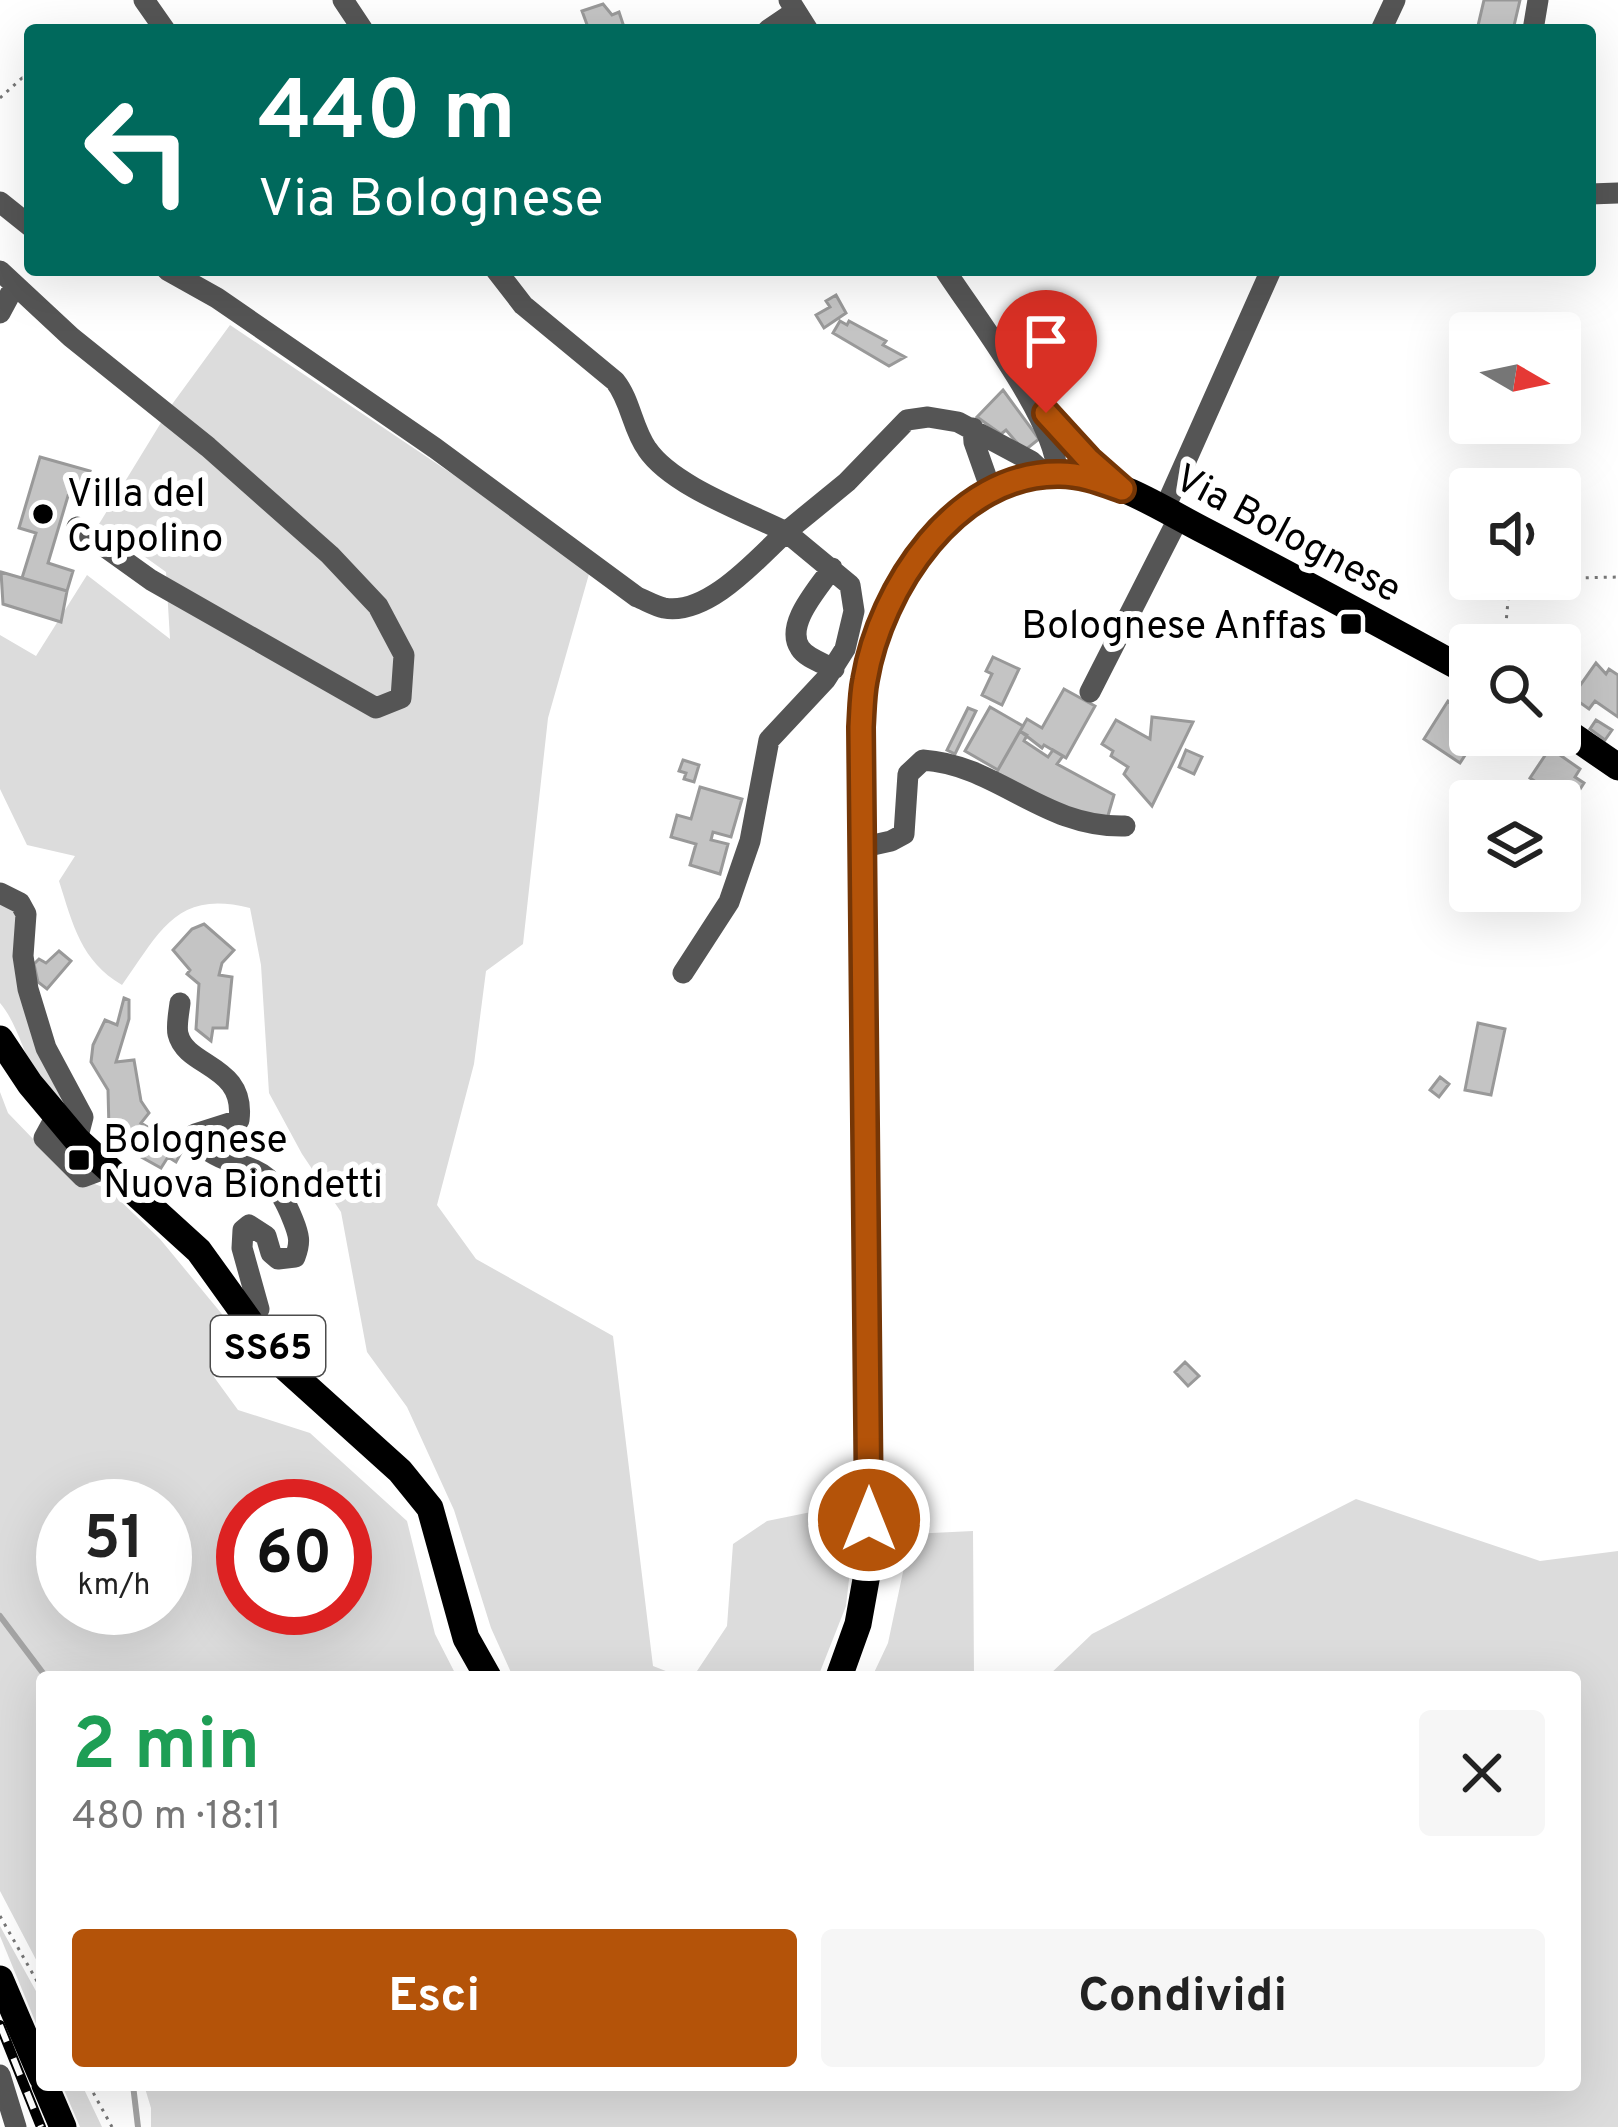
<!DOCTYPE html>
<html lang="it">
<meta charset="utf-8">
<style>
:root{--surface:#fff;--page:#f6f6f6;--text:#222;--muted:#767676;--accent:#b45309}
body{margin:0;font-family:Overpass,sans-serif;background:var(--page);color:var(--text);height:100vh;display:flex;flex-direction:column;font-size:45px;white-space:nowrap}
*{box-sizing:border-box;margin:0}
p{font-size:39px;color:var(--muted)}
.icon{flex:none;width:66px;height:66px;fill:none;stroke:currentColor;stroke-width:2;stroke-linecap:round;stroke-linejoin:round}
.map{position:relative;flex:1;overflow:hidden}
.details{position:absolute;left:36px;top:1671px;width:1545px;height:420px;display:flex;flex-direction:column;background:var(--surface);border-radius:12px;box-shadow:0 12px 48px #0002}
.details>*{flex:none}
.banner{position:absolute;left:24px;top:24px;width:1572px;height:252px;border-radius:12px;box-shadow:0 12px 48px #0002;background:#00695c;color:#fff;overflow:hidden}
.needle{width:78px;rotate:99deg}
.fabs{position:absolute;left:1449px;top:312px;display:grid;gap:24px}
.fabs a{display:grid;place-items:center;width:132px;height:132px;border-radius:12px;background:var(--surface);box-shadow:0 12px 48px #0002;font-size:60px}
.speed{position:absolute;left:36px;top:1479px;display:flex;gap:24px;font-size:60px;font-weight:700;text-align:center}
.speed>*{display:grid;place-content:center;width:156px;height:156px;border-radius:50%;background:var(--surface);box-shadow:0 12px 48px #0002;line-height:1}
.speed small{font-size:30px;font-weight:400}
.speed .limit{border:18px solid #d22;background:#fff;color:#111}
.pin{position:absolute;display:grid;place-items:center;width:102px;height:102px;color:#fff;margin:-123px -51px;border-radius:50% 50% 50% 0;rotate:-45deg;box-shadow:0 0 12px #0007}
.pin .icon{rotate:45deg}
.me{position:absolute;width:132px;margin:-66px;rotate:0deg;stroke-linejoin:round;filter:drop-shadow(0 0 9px #0008)}
.turn{display:flex;align-items:center;gap:42px;height:252px;padding:0 36px;font-size:54px}
.turn .icon{width:156px;height:156px;stroke-width:2.5}
.turn b{display:block;font-size:84px;line-height:102px}
.round{display:grid;place-items:center;flex:none;width:126px;height:126px;border-radius:12px;background:var(--page)}
.headline{display:flex;align-items:center;justify-content:space-between;height:204px;padding:0 36px}
h1{font-size:72px;font-weight:700;line-height:90px;color:#1e9e55}
.cta{display:flex;gap:24px;margin-top:auto;padding:24px 36px}
.cta a{flex:1;height:138px;border-radius:12px;background:var(--accent);color:#fff;font-size:48px;font-weight:700;line-height:138px;text-align:center}
.cta a+a{background:var(--page);color:var(--text)}
.map>svg:first-child{display:block}
.green{fill:#dcdcdc;fill-rule:evenodd}
.lines{fill:none;stroke-linecap:round;stroke-linejoin:round}
.stream{stroke:#a3a3a3;stroke-width:6}
.building{fill:#c4c4c4;stroke:#999;stroke-width:3}
.path{stroke:#777;stroke-width:3;stroke-dasharray:3 6;stroke-linecap:butt}
.minor{stroke:#555;stroke-width:21}
.major{stroke:#000;stroke-width:27}
.rail-casing{stroke:#000;stroke-width:10}
.rail{stroke:#fff;stroke-width:6;stroke-dasharray:18;stroke-linecap:butt}
.route-casing{stroke:#753606;stroke-width:30}
.route{stroke:#b45309;stroke-width:21}
.poi-dot{fill:#000;stroke:#fff;stroke-width:4.5}
.labels{text-anchor:middle;stroke-width:12;stroke-linejoin:round;paint-order:stroke}
.shield{fill:#fff;stroke:#4c4c4c;stroke-width:3}
.shield-label{font-size:36px;font-weight:bold;fill:#000}
.poi-label{font-size:39px;fill:#000;stroke:#fff;text-anchor:start}
.street-label{font-size:39px;fill:#000;stroke:#fff}
</style>
<div class="map">
<svg width="1618" height="2127" viewBox="0 0 1618 2127">
<rect width="100%" height="100%" fill="#fff"/>
<path class="green" d="M230,325l361,242 -43,151 -25,226 -37,27 -12,93 -37,141 39,54 137,77 40,330 28,11h-168l-22,-49 -37,-118 -47,-103 -40,-55 -26,-140 -39,-58 -33,-61 -8,-128 -11,-57c-74,-19 -90,24 -128,77 -41,-24 -49,-60 -63,-104l16,-25 -48,-11 -27,-56v-154l36,21 51,-81 83,64 -4,-67 -67,-48 74,-121z
M0,899l15,7 5,44 53,161c-46,-16 -45,-75 -73,-108z
M0,1092l8,21 28,29 40,35 32,12 52,50 80,97 -26,41 24,33 72,23 97,88 28,113 22,43h-415v294l-42,-80zM63,1506h102v102h-102zM243,1506h102v102h-102z
M1356,1499l184,62 78,-10v576h-1467v-19l-7,-23h1431v-408h-528l45,-43z
M816,1511l40,5 -10,90 -28,71h-125l34,-51 6,-82 34,-23z
M973,1531l1,146h-102l16,-34 23,-109z
M0,1926l42,76v36l-42,-102z
M62,2085h20l20,42h-22z"/>
<g class="lines">
<path class="stream" d="M0,1616l46,61
M133,2085l5,42"/>
</g>
<path class="building" d="M1484,0h36l-7,30h-36z
M603,4l9,11 7,-3 6,18h-36l-7,-19z
M836,295l10,18 -22,15 -8,-13 14,-8 -4,-6z
M840,321l7,4 2,-4 37,20 -3,4 22,12 -16,9 -56,-33z
M1003,390l36,49 -15,12 -18,-21 -5,4 -24,-17z
M40,457l50,14 -9,29 -13,-4 -20,67 25,8 -6,20 -45,-13 14,-45 -17,-5z
M1,572l66,19 -6,31 -58,-18z
M993,657l26,12 -17,36 -20,-10 10,-21 -6,-3z
M1596,663l10,11 3,-5 9,6v42l-23,-16 -6,8 -17,-12z
M1064,689l31,17 -29,52 -22,-13 -2,3 -22,-17 7,-12 15,9z
M1448,701l22,14v20h8l-18,28 -36,-24z
M990,707l33,19 -25,44 -33,-19z
M968,708l8,3 -21,43 -8,-4z
M1152,717l41,5 -41,84 -28,-32 4,-7 -17,-11 2,-5 -11,-7 14,-24 34,19z
M1596,720l16,10 -7,10 -15,-11z
M1020,731l7,4 -3,6 24,16 5,-7 10,6 -6,8 57,31 -7,24h-28l-84,-44z
M1550,748l30,21 -5,8 9,6 -14,22 -40,-27z
M1186,750l16,7 -8,17 -15,-7z
M683,760l16,5 -5,17 -10,-3 2,-6 -7,-2z
M1494,786l10,7 -5,8 -13,-4z
M700,787l42,12 -11,38 -18,-5 -2,8 17,4 -8,30 -30,-9 6,-21 -25,-7 6,-22 14,4z
M204,924l30,26 -12,13 -3,12 13,2 -5,51h-14l-2,13 -15,-12 3,-45 -12,-10 3,-4 -17,-20 19,-21z
M59,951l12,10 -24,28 -9,-7 -4,-18 5,-5 7,4z
M124,998l5,2v19l-13,43 18,-2 7,41 8,12 -8,10 42,26 -7,13 -8,-5 -7,11 -34,-19 -18,-20 -1,-39 -17,-28 2,-17 12,-25 12,5z
M1478,1023l27,6 -14,66 -26,-5z
M1440,1077l9,7 -10,13 -9,-7z
M1185,1362l14,14 -11,10 -13,-14z"/>
<g class="lines">
<path class="path" d="M0,98l22,-20 8,2
M1560,571l19,7 39,-1
M1504,645l6,-66
M0,1916l42,74
M89,2085l23,42"/>
<path class="minor" d="M144,0l21,30
M343,0l20,30
M789,0l19,30
M768,30l28,-19
M1381,30l14,-30
M1533,30l5,-30
M1590,194l28,-1
M0,202l30,24
M167,270l50,28 218,150 202,149c8,3 18,9 27,11 44,8 93,-49 122,-76l64,53 4,26 -9,38 -19,30 -57,61 -19,101 -21,61 -46,71
M496,270l27,35 92,76c16,20 17,47 32,68 25,37 99,63 139,83l61,-50 60,-62 21,-3 30,5 73,39 15,14
M945,270c29,45 113,153 112,204
M0,271l71,66 137,110 122,108 48,51 26,49 -3,43 -25,10 -225,-128 -74,-53
M0,313l15,-28
M1045,412l71,71
M973,428l1,14 17,48
M1164,510l107,-240
M832,568c-12,19 -48,56 -32,80 6,10 23,15 34,21
M1090,692l89,-175
M864,847l27,-6 13,-7 4,-60 15,-14c75,5 120,68 202,66
M0,893l20,10 6,11 -3,42 5,33 18,59 37,69 -6,23
M180,1003c-1,9 -4,23 -2,31 8,34 68,30 61,86l-44,14 2,9c46,36 68,7 96,77 6,15 8,22 2,37l-17,2 -7,-6 -5,-17 -17,-11 -6,5 -1,18 17,61 -7,12
M56,1116l-12,22 39,39 24,-9
M0,2075l16,52"/>
<path class="major" d="M1560,727l58,40
M0,1039l30,45 47,56 122,111 79,110 122,110 30,37 36,130 22,39
M839,1677l19,-53 11,-61 -8,-836c1,-15 1,-31 4,-46 16,-99 102,-224 216,-205 44,8 85,35 124,55 89,46 177,94 265,142
M0,1979l42,98
M45,2085l18,42"/>
<g class="rail-casing">
<path id="rail" d="M0,2025l41,102"/>
</g>
<use href="#rail" class="rail"/>
</g>
<g class="lines">
<g class="route-casing">
<path id="route" d="M869,1520l-8,-793c1,-16 1,-32 4,-47 15,-91 91,-208 195,-206 22,0 42,8 62,15l-33,-29 -43,-47"/>
</g>
<use href="#route" class="route"/>
</g>
<g class="poi-dot">
<circle cx="43" cy="514" r="12"/>
<rect x="1339" y="612" width="24" height="24" rx="6"/>
<rect x="67" y="1148" width="24" height="24" rx="6"/>
</g>
<g class="labels">
<rect class="shield" x="211" y="1316" width="114" height="60" rx="9"/>
<g class="shield-label">
<text x="268" y="1359">SS65</text>
</g>
<g class="poi-label">
<text x="67" y="506">Villa del<tspan x="67" dy="45">Cupolino</tspan></text>
<text x="1327" y="638" text-anchor="end">Bolognese Anffas</text>
<text x="103" y="1152">Bolognese<tspan x="103" dy="45">Nuova Biondetti</tspan></text>
</g>
<g class="street-label">
<text transform="translate(1289 532) rotate(28)" y="14">Via Bolognese</text>
</g>
</g>
</svg>
<div class="fabs">
<a><svg class="needle" viewBox="-14 -14 28 28"><path d="M0-13l5 13h-10z" fill="#e53935"/><path d="M0 13l5-13h-10z" fill="#767676"/></svg></a>
<a><svg class="icon" aria-label="sound" viewBox="0 0 24 24"><path d="M4 9h4l5-4v14l-5-4H4zM17 9q2 3 0 6"/></svg></a>
<a><svg class="icon" aria-label="search" viewBox="0 0 24 24"><circle cx="10" cy="10" r="6"/><path d="M15 15l6 6"/></svg></a>
<a><svg class="icon" aria-label="layers" viewBox="0 0 24 24"><path d="M12 4l9 5-9 5-9-5zM3 14l9 5 9-5"/></svg></a>
</div>
<div class="speed"><div>51<small>km/h</small></div><div class="limit">60</div></div>
<div class="pin" style="left:1046px;top:413px;background:#d93025"><svg class="icon" aria-label="arrive" viewBox="0 0 24 24"><path d="M6 21V4h12l-3 4 3 4H6"/></svg></div>
<svg class="me" style="left:869px;top:1520px" viewBox="-20 -20 40 40"><circle r="17" fill="#b45309" stroke="#fff" stroke-width="3"/><path d="M0-11L8 9 0 5-8 9z" fill="#fff"/></svg>
<div class="banner">
<div class="turn"><svg class="icon" aria-label="left" viewBox="0 0 24 24"><path d="M17 20v-9H6M10 6l-5 5 5 5"/></svg><div><b>440 m</b>Via Bolognese</div></div>
</div>
<section class="details">
<div class="headline"><div><h1>2 min</h1><p>480 m · 18:11</p></div><a class="round"><svg class="icon" aria-label="close" viewBox="0 0 24 24"><path d="M6 6l12 12M18 6L6 18"/></svg></a></div>
<div class="cta"><a>Esci</a><a>Condividi</a></div>
</section>
</div>
